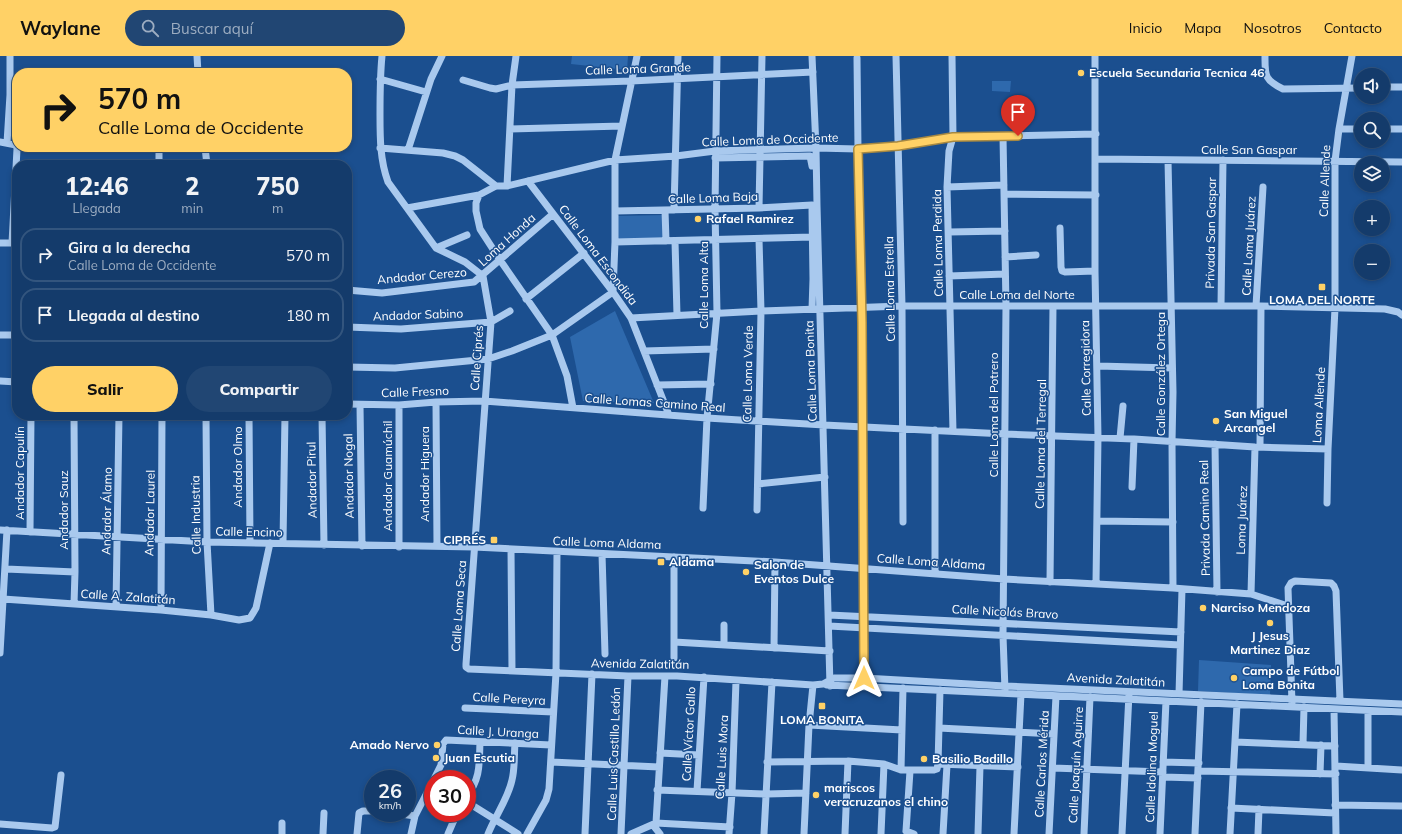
<!DOCTYPE html>
<html lang="es">
<meta charset="utf-8">
<style>
:root{--surface:#143b6b;--page:#214673;--text:#f1f3f6;--muted:#9dadc1;--line:#33557e;--accent:#ffd166}
body{margin:0;font-family:Mulish,sans-serif;background:var(--page);color:var(--text);height:100vh;display:flex;flex-direction:column;font-size:15px;white-space:nowrap}
*{box-sizing:border-box;margin:0}
p{font-size:13px;color:var(--muted)}
.icon{flex:none;width:22px;height:22px;fill:none;stroke:currentColor;stroke-width:2;stroke-linecap:round;stroke-linejoin:round}
.map{position:relative;flex:1;overflow:hidden}
.panel{position:absolute;left:12px;top:104px;width:340px;height:260px;display:flex;flex-direction:column;background:var(--surface);border-radius:16px;box-shadow:0 2px 6px #0003,0 0 0 1px var(--line)}
.panel>*{flex:none}
.banner{position:absolute;left:12px;top:12px;width:340px;height:84px;border-radius:16px;box-shadow:0 2px 6px #0003,0 0 0 1px var(--line);background:#ffd166;color:#111;overflow:hidden}
.buttons{position:absolute;left:1354px;top:12px;display:grid;gap:8px}
.buttons a{display:grid;place-items:center;width:36px;height:36px;border-radius:50%;background:var(--surface);box-shadow:0 2px 6px #0003,0 0 0 1px var(--line);font-size:20px}
.speed{position:absolute;left:364px;top:714px;display:flex;gap:8px;font-size:20px;font-weight:700;text-align:center}
.speed>*{display:grid;place-content:center;width:52px;height:52px;border-radius:50%;background:var(--surface);box-shadow:0 2px 6px #0003,0 0 0 1px var(--line);line-height:1}
.speed small{font-size:10px;font-weight:400}
.speed .limit{border:6px solid #d22;background:#fff;color:#111}
.pin{position:absolute;display:grid;place-items:center;width:34px;height:34px;color:#fff;margin:-41px -17px;border-radius:50% 50% 50% 0;rotate:-45deg;box-shadow:0 0 4px #0007}
.pin .icon{rotate:45deg}
.me{position:absolute;width:44px;margin:-22px;rotate:0deg;stroke-linejoin:round;filter:drop-shadow(0 0 3px #0008)}
.turn{display:flex;align-items:center;gap:14px;height:84px;padding:0 20px;font-size:18px}
.turn .icon{width:52px;height:52px;stroke-width:2.5}
.turn b{display:block;font-size:28px;line-height:34px}
.eta{display:flex;justify-content:space-evenly;align-items:center;height:68px;text-align:center}
.eta b{font-size:24px;font-weight:800;line-height:28px}
.cta{display:flex;gap:8px;margin-top:auto;padding:8px 20px}
.cta a{flex:1;height:46px;border-radius:24px;background:var(--accent);color:#111;font-size:16px;font-weight:800;line-height:46px;text-align:center}
.cta a+a{background:var(--page);color:var(--text)}
ul{padding:0;list-style:none}
li{display:flex;align-items:center;gap:12px;height:54px;margin:0 8px 6px;padding:0 12px;border:2px solid var(--line);border-radius:16px}
li div{flex:1}
li b{display:block;font-size:15px}
li em{font-style:normal}
header{display:flex;align-items:center;gap:24px;box-sizing:border-box;height:56px;padding:0 20px;background:var(--accent);color:#111}
header strong{font-size:19px}
nav{display:flex;gap:22px;margin-inline-start:auto;font-size:14px}
.search{width:280px;height:36px;background:var(--page);display:flex;align-items:center;gap:10px;box-sizing:border-box;padding:0 14px;border-radius:22px;color:var(--muted);font-size:15px}
.map>svg:first-child{display:block}
.green{fill:#2e69ad}
.lines{fill:none;stroke-linecap:round;stroke-linejoin:round}
.minor{stroke:#a9c9ee;stroke-width:7}
.route-casing{stroke:#a68842;stroke-width:10}
.route{stroke:#ffd166;stroke-width:7}
.poi-dot{fill:#ffd166;stroke:#1b4f8f;stroke-width:1.5}
.labels{text-anchor:middle;stroke-width:3;stroke-linejoin:round;paint-order:stroke}
.street-label{font-size:12px;fill:#fff;stroke:#1b4f8f}
.poi-label{font-size:12px;font-weight:bold;fill:#fff;stroke:#1b4f8f;text-anchor:start}
</style>
<header>
<strong>Waylane</strong>
<div class="search"><svg class="icon" aria-label="search" viewBox="0 0 24 24"><circle cx="10" cy="10" r="6"/><path d="M15 15l6 6"/></svg>Buscar aquí</div>
<nav><a>Inicio</a><a>Mapa</a><a>Nosotros</a><a>Contacto</a></nav>
</header>
<div class="map">
<svg width="1402" height="778" viewBox="0 0 1402 778">
<rect width="100%" height="100%" fill="#1b4f8f"/>
<path class="green" d="M572,0h56l-1,14 -56,-6z
M992,25h19l-1,11 -18,-1z
M664,159l1,24 -47,2v-25z
M615,255l39,92 -71,-2 -13,-64z
M1199,604l72,5 -1,30 -72,-4z"/>
<g class="lines">
<path class="minor" d="M197,0l1,17
M382,0c-2,20 -2,39 -2,59 0,23 0,45 8,67l48,66 29,14 18,14 8,46 -25,342v3l3,2 159,7h49l136,9 10,-1 11,-6h30l141,8 397,18
M812,0l4,92 1,57 13,481
M896,0l6,250 1,216
M952,0l1,81 -4,14 -2,36 6,244
M1095,0v215l3,166 -2,146
M1265,0c0,19 -1,24 18,33l78,-1
M857,2l1,91 4,158 2,371
M380,23l46,13
M463,24l27,8 6,1 16,-4 119,-4 182,-9
M1383,31h19
M510,73l112,-3
M1339,73h22
M1383,73h19
M1003,80l3,170 -3,330 2,54
M0,86l16,3 1,4 -5,94
M7,87l3,-48v-39
M159,91v18
M205,91l2,18
M380,92l63,5 12,3 8,4 33,26
M408,94l23,-71 11,-23
M715,102l95,-2 2,10
M1096,103l306,3
M1168,104l5,232 -1,50 1,146
M528,125l85,111 18,26 38,97
M507,130l5,-101 4,-29
M947,131l57,-2
M1004,138l92,1
M479,139l-3,8v8l4,18 20,31 52,75 15,41 6,32
M407,152l72,-13 17,-9h11l108,-26 61,-4 39,-5 101,-3 42,1 40,-3 55,-9 143,-3
M759,152l3,-152
M665,154l1,31
M674,154l4,-154
M615,155l144,-3 53,-3
M1060,172l1,39 1,4 3,1 30,-1
M949,176l56,-1
M675,185l2,74
M615,186l198,-5
M0,187h17
M436,192l31,-13
M1005,201l31,-2
M949,220l56,-2
M347,234l35,3 92,-11 79,-68
M526,243l58,-46
M1221,250l2,-146
M1256,250l7,-119
M812,253l1,-30 -1,-69
M631,262l130,-7 141,-5h359l124,3 13,3 4,3
M347,271l54,2 90,-7 19,-11
M0,279h17
M644,295l70,-2
M1098,310l74,2
M347,311l48,1 93,-9 24,-8 40,-16 61,-43 2,-50v-82l22,-104
M0,325l17,1
M657,329l54,-1
M436,346l1,144
M347,348l52,1 37,-3 48,-1 223,17 117,7 181,9 129,5 121,8 73,2
M360,349l2,141
M399,349v142
M206,359l1,127 4,73
M249,359l1,128
M322,359l2,130
M1120,382l3,-32
M1215,388l2,148
M1260,391l1,-141
M758,428l67,-7
M1132,431l2,-48
M1327,447l1,-54 7,-141v-147l4,-32 13,-73
M703,452l4,-90 10,-105 -2,-104 2,-153
M757,454l4,-199 -2,-72
M1097,465l76,1
M0,474l207,12 267,5 301,15 229,17 169,9 78,6 37,12
M30,476l1,-117
M283,487l2,-128
M511,493l1,122
M602,498l3,100
M674,501v101
M6,513l69,3
M935,518v-144
M1050,526l3,-276
M1251,538l4,-147
M3,543l158,11 50,5 28,5 11,-2 6,-10 14,-65
M74,548l1,-32 -1,-157
M116,551l3,-192
M161,554l1,-195
M829,559l352,17
M829,570l351,19
M674,586l156,9
M724,589v-20
M774,592l1,-86
M0,597l7,-123
M827,629l575,27
M1179,638l3,-105
M1292,647l-4,-115 3,-5 4,-2 36,2 3,3 2,5 4,110
M465,652l88,4
M1334,653l2,125
M809,669l93,5
M939,672l115,6
M1235,686l100,4
M1303,688l1,-37
M660,697l39,2
M551,706l108,5
M767,706l81,-1 36,3 17,6h33l3,-1 1,-5 2,-74
M1163,706l36,1
M938,708l80,3
M1336,710l66,4
M1053,712l110,4
M1368,712v-57
M901,714l2,-82
M1198,715l138,3
M1320,718l1,-29
M1163,721l35,1
M434,723l7,-14 2,-21 3,-4 105,5
M657,734l110,4 39,-1
M697,735l7,-114
M467,741c14,-21 12,-32 13,-55
M467,746l51,32
M1335,749l67,1
M1231,752l104,5
M394,757l21,3
M656,767l9,-147
M0,768l52,4 3,-1 6,-52
M653,769l7,9
M906,775l4,-60
M906,775l8,3
M282,778v-11
M323,778l1,-21
M357,778l2,-21 4,-2h10
M411,778l4,-18 18,-35
M448,778l9,-21
M488,778c7,-18 20,-35 24,-54 3,-12 2,-24 3,-37
M527,778l19,-34 3,-11 7,-116 1,-121
M585,778l7,-160
M621,778l7,-158
M631,778l25,-11 74,4
M729,778l3,-41 4,-112
M764,778l8,-152
M804,778l5,-109 4,-40
M845,778l3,-73
M881,778l3,-70
M943,778l4,-69
M978,778l2,-68
M1014,778l7,-140
M1049,778l7,-138
M1084,778l6,-137
M1122,778l7,-140
M1160,778l6,-133
M1195,778l6,-132
M1230,778l7,-130
M1258,778l1,-25"/>
</g>
<g class="lines">
<g class="route-casing">
<path id="route" d="M864,622l-2,-356 -4,-173 40,-3 55,-9 65,-1"/>
</g>
<use href="#route" class="route"/>
</g>
<g class="poi-dot">
<circle cx="1081" cy="17" r="4"/>
<circle cx="698" cy="163" r="4"/>
<rect x="1318" y="227" width="8" height="8" rx="2"/>
<circle cx="1216" cy="365" r="4"/>
<rect x="490" y="480" width="8" height="8" rx="2"/>
<rect x="657" y="502" width="8" height="8" rx="2"/>
<circle cx="746" cy="516" r="4"/>
<circle cx="1203" cy="552" r="4"/>
<circle cx="1270" cy="567" r="4"/>
<circle cx="1234" cy="622" r="4"/>
<rect x="818" y="646" width="8" height="8" rx="2"/>
<circle cx="437" cy="689" r="4"/>
<circle cx="436" cy="702" r="4"/>
<circle cx="924" cy="703" r="4"/>
<circle cx="816" cy="739" r="4"/>
</g>
<g class="labels">
<g class="street-label">
<text transform="translate(638 13) rotate(-2)" y="4">Calle Loma Grande</text>
<text transform="translate(770 84) rotate(-2)" y="4">Calle Loma de Occidente</text>
<text x="1249" y="98">Calle San Gaspar</text>
<text transform="translate(1325 125) rotate(-88)" y="4">Calle Allende</text>
<text transform="translate(713 142) rotate(-2)" y="4">Calle Loma Baja</text>
<text transform="translate(1211 177) rotate(-89)" y="4">Privada San Gaspar</text>
<text transform="translate(507 184) rotate(-42)" y="4">Loma Honda</text>
<text transform="translate(938 187) rotate(-91)" y="4">Calle Loma Perdida</text>
<text transform="translate(1249 190) rotate(-87)" y="4">Calle Loma Juárez</text>
<text transform="translate(598 199) rotate(53)" y="4">Calle Loma Escondida</text>
<text transform="translate(422 220) rotate(-5)" y="4">Andador Cerezo</text>
<text transform="translate(704 229) rotate(-90)" y="4">Calle Loma Alta</text>
<text transform="translate(890 233) rotate(-91)" y="4">Calle Loma Estrella</text>
<text x="1017" y="243">Calle Loma del Norte</text>
<text transform="translate(418 259) rotate(-2)" y="4">Andador Sabino</text>
<text transform="translate(477 302) rotate(-86)" y="4">Calle Ciprés</text>
<text transform="translate(1086 312) rotate(-91)" y="4">Calle Corregidora</text>
<text transform="translate(811 315) rotate(-92)" y="4">Calle Loma Bonita</text>
<text transform="translate(748 318) rotate(-89)" y="4">Calle Loma Verde</text>
<text transform="translate(1161 318) rotate(-90)" y="4">Calle González Ortega</text>
<text transform="translate(415 336) rotate(-2)" y="4">Calle Fresno</text>
<text transform="translate(655 347) rotate(4)" y="4">Calle Lomas Camino Real</text>
<text transform="translate(1319 349) rotate(-87)" y="4">Loma Allende</text>
<text transform="translate(994 359) rotate(-90)" y="4">Calle Loma del Potrero</text>
<text transform="translate(1041 388) rotate(-89)" y="4">Calle Loma del Terregal</text>
<text transform="translate(238 411) rotate(-90)" y="4">Andador Olmo</text>
<text transform="translate(20 417) rotate(-90)" y="4">Andador Capulín</text>
<text transform="translate(425 418) rotate(-90)" y="4">Andador Higuera</text>
<text transform="translate(349 420) rotate(-91)" y="4">Andador Nogal</text>
<text transform="translate(388 420) rotate(-90)" y="4">Andador Guamúchil</text>
<text transform="translate(312 424) rotate(-91)" y="4">Andador Pirul</text>
<text transform="translate(64 454) rotate(-90)" y="4">Andador Sauz</text>
<text transform="translate(107 455) rotate(-89)" y="4">Andador Álamo</text>
<text transform="translate(150 457) rotate(-89)" y="4">Andador Laurel</text>
<text transform="translate(196 459) rotate(-91)" y="4">Calle Industria</text>
<text transform="translate(1205 462) rotate(-91)" y="4">Privada Camino Real</text>
<text transform="translate(1242 464) rotate(-88)" y="4">Loma Juárez</text>
<text transform="translate(249 476) rotate(1)" y="4">Calle Encino</text>
<text transform="translate(607 487) rotate(2)" y="4">Calle Loma Aldama</text>
<text transform="translate(931 506) rotate(4)" y="4">Calle Loma Aldama</text>
<text transform="translate(128 541) rotate(4)" y="4">Calle A. Zalatitán</text>
<text transform="translate(459 550) rotate(-86)" y="4">Calle Loma Seca</text>
<text transform="translate(1005 556) rotate(3)" y="4">Calle Nicolás Bravo</text>
<text transform="translate(640 608) rotate(1)" y="4">Avenida Zalatitán</text>
<text transform="translate(1116 624) rotate(3)" y="4">Avenida Zalatitán</text>
<text transform="translate(509 643) rotate(3)" y="4">Calle Pereyra</text>
<text transform="translate(498 676) rotate(3)" y="4">Calle J. Uranga</text>
<text transform="translate(689 678) rotate(-87)" y="4">Calle Víctor Gallo</text>
<text transform="translate(614 698) rotate(-88)" y="4">Calle Luis Castillo Ledón</text>
<text transform="translate(722 701) rotate(-87)" y="4">Calle Luis Mora</text>
<text transform="translate(1042 708) rotate(-87)" y="4">Calle Carlos Mérida</text>
<text transform="translate(1076 709) rotate(-87)" y="4">Calle Joaquín Aguirre</text>
<text transform="translate(1152 711) rotate(-88)" y="4">Calle Idolina Moguel</text>
</g>
<g class="poi-label">
<text x="1089" y="21">Escuela Secundaria Tecnica 46</text>
<text x="706" y="167">Rafael Ramirez</text>
<text x="1322" y="248" text-anchor="middle">LOMA DEL NORTE</text>
<text x="1224" y="362">San Miguel<tspan x="1224" dy="14">Arcangel</tspan></text>
<text x="486" y="488" text-anchor="end">CIPRÉS</text>
<text x="669" y="510">Aldama</text>
<text x="754" y="513">Salon de<tspan x="754" dy="14">Eventos Dulce</tspan></text>
<text x="1211" y="556">Narciso Mendoza</text>
<text x="1270" y="584" text-anchor="middle">J Jesus<tspan x="1270" dy="14">Martinez Diaz</tspan></text>
<text x="1242" y="619">Campo de Fútbol<tspan x="1242" dy="14">Loma Bonita</tspan></text>
<text x="822" y="668" text-anchor="middle">LOMA BONITA</text>
<text x="429" y="693" text-anchor="end">Amado Nervo</text>
<text x="444" y="706">Juan Escutia</text>
<text x="932" y="707">Basilio Badillo</text>
<text x="824" y="736">mariscos<tspan x="824" dy="14">veracruzanos el chino</tspan></text>
</g>
</g>
</svg>
<div class="buttons">
<a><svg class="icon" aria-label="sound" viewBox="0 0 24 24"><path d="M4 9h4l5-4v14l-5-4H4zM17 9q2 3 0 6"/></svg></a>
<a><svg class="icon" aria-label="search" viewBox="0 0 24 24"><circle cx="10" cy="10" r="6"/><path d="M15 15l6 6"/></svg></a>
<a><svg class="icon" aria-label="layers" viewBox="0 0 24 24"><path d="M12 4l9 5-9 5-9-5zM3 14l9 5 9-5"/></svg></a>
<a>+</a>
<a>−</a>
</div>
<div class="speed"><div>26<small>km/h</small></div><div class="limit">30</div></div>
<div class="pin" style="left:1018px;top:80px;background:#d93025"><svg class="icon" aria-label="arrive" viewBox="0 0 24 24"><path d="M6 21V4h12l-3 4 3 4H6"/></svg></div>
<svg class="me" style="left:864px;top:622px" viewBox="-20 -20 40 40"><path d="M0-17L14 15 0 8-14 15z" fill="#ffd166" stroke="#fff" stroke-width="4"/></svg>
<div class="banner">
<div class="turn"><svg class="icon" aria-label="right" viewBox="0 0 24 24"><path d="M7 20v-9h11M14 6l5 5-5 5"/></svg><div><b>570 m</b>Calle Loma de Occidente</div></div>
</div>
<section class="panel">
<div class="eta">
<div><b>12:46</b><p>Llegada</p></div>
<div><b>2</b><p>min</p></div>
<div><b>750</b><p>m</p></div>
</div>
<ul>
<li><svg class="icon" aria-label="right" viewBox="0 0 24 24"><path d="M7 20v-9h11M14 6l5 5-5 5"/></svg><div><b>Gira a la derecha</b><p>Calle Loma de Occidente</p></div><em>570 m</em></li>
<li><svg class="icon" aria-label="arrive" viewBox="0 0 24 24"><path d="M6 21V4h12l-3 4 3 4H6"/></svg><div><b>Llegada al destino</b></div><em>180 m</em></li>
</ul>
<div class="cta"><a>Salir</a><a>Compartir</a></div>
</section>
</div>
